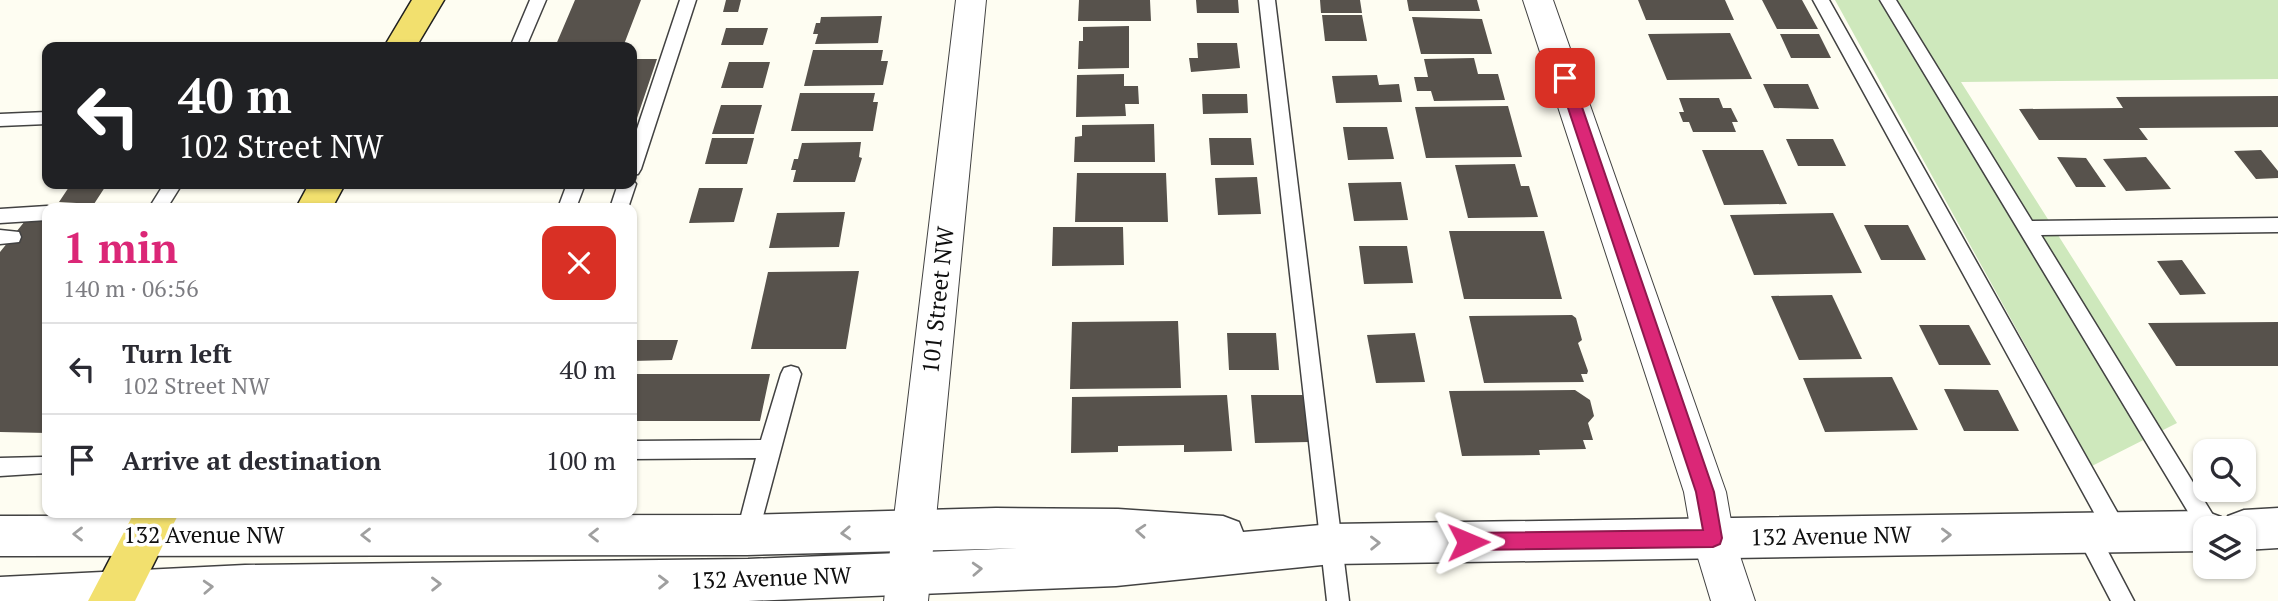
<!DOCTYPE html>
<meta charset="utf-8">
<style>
:root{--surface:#fff;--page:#f2f2f3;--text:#2b2b33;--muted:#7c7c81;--line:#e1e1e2;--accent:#db2777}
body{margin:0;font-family:"PT Serif",serif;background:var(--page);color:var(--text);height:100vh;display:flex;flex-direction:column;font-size:26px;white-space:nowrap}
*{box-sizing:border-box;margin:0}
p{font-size:23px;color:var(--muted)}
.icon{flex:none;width:38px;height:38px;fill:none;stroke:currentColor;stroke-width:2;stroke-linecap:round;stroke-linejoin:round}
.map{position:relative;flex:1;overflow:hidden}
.panel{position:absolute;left:42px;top:203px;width:595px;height:315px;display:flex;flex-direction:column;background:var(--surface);border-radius:14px;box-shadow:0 2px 5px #0004}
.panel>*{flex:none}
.guide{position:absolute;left:42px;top:42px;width:595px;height:147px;border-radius:14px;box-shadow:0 2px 5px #0004;background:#202124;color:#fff;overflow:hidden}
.buttons{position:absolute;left:2193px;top:439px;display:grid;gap:14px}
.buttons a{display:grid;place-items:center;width:63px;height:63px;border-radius:14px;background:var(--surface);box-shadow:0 2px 5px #0004;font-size:35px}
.pin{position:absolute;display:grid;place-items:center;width:60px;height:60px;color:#fff;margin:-30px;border-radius:14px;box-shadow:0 4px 10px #0006}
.me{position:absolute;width:77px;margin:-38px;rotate:89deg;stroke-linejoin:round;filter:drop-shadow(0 0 5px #0008)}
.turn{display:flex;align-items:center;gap:24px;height:147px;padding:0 21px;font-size:32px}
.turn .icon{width:91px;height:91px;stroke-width:2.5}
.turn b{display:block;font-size:49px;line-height:60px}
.round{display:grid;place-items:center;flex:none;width:74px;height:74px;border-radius:14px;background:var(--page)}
.headline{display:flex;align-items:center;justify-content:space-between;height:119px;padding:0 21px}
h1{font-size:42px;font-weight:700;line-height:52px;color:var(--accent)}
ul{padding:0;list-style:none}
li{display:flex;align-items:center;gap:21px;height:91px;padding:0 21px;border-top:2px solid var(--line)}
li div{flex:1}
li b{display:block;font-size:26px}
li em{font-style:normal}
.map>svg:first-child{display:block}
.green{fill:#cee8bc}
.building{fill:#57524c}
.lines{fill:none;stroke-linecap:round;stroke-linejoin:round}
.service-casing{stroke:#424242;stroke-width:3}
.minor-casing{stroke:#424242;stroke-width:2}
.tertiary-casing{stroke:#424242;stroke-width:3}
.primary-casing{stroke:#202020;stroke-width:3}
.service{fill:#fff;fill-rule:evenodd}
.minor{fill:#fff;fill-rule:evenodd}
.tertiary{fill:#fff;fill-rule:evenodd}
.primary{fill:#f2e06e;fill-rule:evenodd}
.oneway{stroke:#9f9f9f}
.route{fill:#db2777;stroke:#8e194d;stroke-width:2}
.labels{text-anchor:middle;stroke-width:7;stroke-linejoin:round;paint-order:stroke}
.street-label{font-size:23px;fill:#0f0f0f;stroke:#fff}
</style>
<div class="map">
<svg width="2278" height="601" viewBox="0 0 2278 601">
<rect width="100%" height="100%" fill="#fefdf2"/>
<path class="green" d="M1835,0h443v79l-317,3 216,341 -85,43z"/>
<path class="building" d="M575,0h66l-18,47h-68z
M726,0h15l-3,12h-15z
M1079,0h71l1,21h-73z
M1196,0h42l1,13h-42z
M1320,0h40l2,13h-41z
M1407,0h70l3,11h-71z
M1638,0h87l9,20h-88z
M1762,0h40l16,29h-41z
M1322,15h40l5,26h-42z
M882,16l-4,27 -63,1 3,-10h-5l3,-11h4l1,-6z
M1412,17l70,2 10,35h-71z
M1129,26v42l-51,1 1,-28h4v-14z
M726,28h42l-5,17h-42z
M1730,33l22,46 -85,1 -19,-46z
M1780,34h39l12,24h-40z
M1197,43h40l3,25 -49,4 -2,-14h9z
M813,50h70l-2,11h7l-5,24 -79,1z
M1474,58l4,16h20l7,26 -71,1 -3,-10h-14l-3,-14h14l-4,-18z
M632,59h25l-22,65h-3z
M729,62h41l-7,26h-42z
M1124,74v12h14l1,18h-14l1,12 -50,1 1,-42z
M1377,75l2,10 20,-1 3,18 -66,1 -4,-27z
M1763,84h45l11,25 -45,-1z
M800,93h75l-2,9h5l-5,29h-82z
M1202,94h45l1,19 -45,1z
M2278,96v31l-139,1 9,12h-109l-20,-31 104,-1 -7,-11z
M1679,98h40l4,10h8l7,14h-6l4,10h-43l-4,-10h-6l-4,-10h5z
M721,105h41l-8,29h-42z
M1508,106l14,51 -96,1 -11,-51z
M1154,124l1,38h-81l1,-25 7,-1v-11z
M1343,127h44l7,32 -46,1z
M712,138h42l-7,26h-42z
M1209,138h42l3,27h-43z
M1786,139h47l13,27h-48z
M861,142l-2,15 3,1 -7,24h-62l3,-12h-5l3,-11h4l4,-16z
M1702,150h61l24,54 -63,1z
M2261,150l17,21v7l-22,1 -22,-28z
M2057,157l29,1 20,29h-30z
M2146,157l25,32 -45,2 -23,-32z
M1515,164l6,22h8l9,31 -70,1 -13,-53z
M1077,173h89l2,49h-93z
M1257,177l4,37 -43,1 -3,-37z
M1401,182l7,38 -54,1 -6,-38z
M71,184h36l-13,20 -35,-2z
M699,188h44l-9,34 -45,1z
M845,212l-6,35 -70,1 8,-35z
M1833,213l29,60 -108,2 -24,-60z
M25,221h22v212l-47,-1v-180z
M1864,225h44l18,35h-45z
M1053,227h70l1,38 -72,1z
M1449,231h95l18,68h-98z
M1359,246h48l6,37 -49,1z
M2182,260l24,34 -26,1 -23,-34z
M859,271l-13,78h-95l17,-77z
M1832,295l30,64 -63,1 -28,-64z
M1572,315l4,3 6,22 -4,3 10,28 -1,3h-6l3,8 -100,1 -15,-67z
M1178,321l3,67 -111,1 2,-67z
M2278,322v44h-102l-28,-43z
M1919,325h50l22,40h-52z
M1227,333h49l3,37h-50z
M1415,333l10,49 -49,1 -9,-48z
M632,340h46l-6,20 -40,1z
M632,374h138l-10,47h-128z
M1892,377l26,53 -93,2 -22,-54z
M1944,389l54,1 21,41h-55z
M1575,390l15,10 4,16 -6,7 5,17h-10l3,9 -47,1 1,5 -78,1 -13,-65z
M1227,395l5,56 -48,1v-7l-66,1v6l-47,1 1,-56z
M1251,395h53l5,47 -54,1z"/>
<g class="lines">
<g class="service-casing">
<path id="service" d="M530,0h16l-20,47h-14l-1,-2z
M680,0h16l-55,169 -3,5 -6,1v-31z
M1259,0h16l74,601h-22z
M1813,0h16l296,526 3,7 -3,7 -8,3 -8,-3z
M1880,0h16l136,221 246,-3v14l-237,3 180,293h-16v8l-3,-1z
M47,112v12l-47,2v-12z
M632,179l4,5 -8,24h-18l8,-24h14z
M164,184h18l-15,24h-18z
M567,184h18l-9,24h-18z
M47,206l6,2h-6v12l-47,3v-14z
M0,230l19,2 2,5 -2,5 -19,2z
M791,366l7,2 3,6 -43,161 -3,7 -8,3 -8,-3 -3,-7 20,-77 -124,1v-18l129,-1 20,-66 3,-6z
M42,457l5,2v14l-47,3v-18z
M2086,522l8,3 40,76h-23l-36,-69 3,-7z"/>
</g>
<g class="minor-casing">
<path id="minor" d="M956,0h30l-58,601h-44z
M1523,0h30l173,492 8,46 21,63h-44l-19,-63 -8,-46z"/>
</g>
<g class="tertiary-casing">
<path id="tertiary" d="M996,508l122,1 105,7 16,6 4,10 89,-8 873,-13 16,6 3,8 4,-9 16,-6 34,-2v40l-34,2v-22h-39v23l-873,13 -216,22 -368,15h-748v-24l245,-12 503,-6 275,-11 -276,7 -747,1v-40l747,-1z"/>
</g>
<g class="primary-casing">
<path id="primary" d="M412,0h32l-28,47h-32z
M309,184h36l-13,24h-36z
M134,513h45l-44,88h-47z"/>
</g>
<use href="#service" class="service"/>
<use href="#minor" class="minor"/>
<use href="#tertiary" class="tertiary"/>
<use href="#primary" class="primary"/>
</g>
<defs><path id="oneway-chevron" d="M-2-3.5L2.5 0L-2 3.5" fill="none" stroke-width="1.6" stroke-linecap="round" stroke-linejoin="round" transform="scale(1.75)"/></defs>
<g class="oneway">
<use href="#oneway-chevron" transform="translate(1141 531) rotate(-176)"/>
<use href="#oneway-chevron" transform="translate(846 533) rotate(177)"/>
<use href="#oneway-chevron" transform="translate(78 534) rotate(180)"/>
<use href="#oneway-chevron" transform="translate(366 535) rotate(-180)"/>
<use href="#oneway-chevron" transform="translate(594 535) rotate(180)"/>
<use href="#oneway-chevron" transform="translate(1946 535) rotate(-1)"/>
<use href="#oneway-chevron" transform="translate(1375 543) rotate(-1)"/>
<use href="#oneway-chevron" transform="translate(977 569) rotate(-3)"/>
<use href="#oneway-chevron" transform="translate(663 582) rotate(-1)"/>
<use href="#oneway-chevron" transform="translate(436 584) rotate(-1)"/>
<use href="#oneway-chevron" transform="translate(208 587) rotate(-3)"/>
</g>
<path class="route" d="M1565,73l7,5 142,414 8,46 -2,6 -7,3 -245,3 -7,-2 -2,-6 2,-6 7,-3 235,-3 -7,-38 -138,-414z"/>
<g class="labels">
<g class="street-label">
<text transform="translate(938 300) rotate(-84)" y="8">101 Street NW</text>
<text x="204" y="543">132 Avenue NW</text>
<text transform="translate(1831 536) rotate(-1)" y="8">132 Avenue NW</text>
<text transform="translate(771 578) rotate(-2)" y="8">132 Avenue NW</text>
</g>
</g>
</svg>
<div class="buttons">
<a><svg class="icon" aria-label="search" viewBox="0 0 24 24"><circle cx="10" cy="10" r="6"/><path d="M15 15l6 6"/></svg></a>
<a><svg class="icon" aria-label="layers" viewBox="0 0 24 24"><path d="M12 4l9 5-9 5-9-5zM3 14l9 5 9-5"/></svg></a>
</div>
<div class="pin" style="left:1565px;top:78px;background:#d93025"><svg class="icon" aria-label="arrive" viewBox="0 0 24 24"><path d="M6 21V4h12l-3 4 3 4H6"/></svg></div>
<svg class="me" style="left:1468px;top:542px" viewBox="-20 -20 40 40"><path d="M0-17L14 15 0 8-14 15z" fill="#db2777" stroke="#fff" stroke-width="4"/></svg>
<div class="guide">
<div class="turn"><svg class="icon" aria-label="left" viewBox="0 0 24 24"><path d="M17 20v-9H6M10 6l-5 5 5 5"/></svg><div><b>40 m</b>102 Street NW</div></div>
</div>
<section class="panel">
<div class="headline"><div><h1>1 min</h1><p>140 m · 06:56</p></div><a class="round" style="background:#d93025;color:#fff"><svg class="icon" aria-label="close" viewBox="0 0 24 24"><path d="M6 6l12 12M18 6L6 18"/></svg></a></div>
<ul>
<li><svg class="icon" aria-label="left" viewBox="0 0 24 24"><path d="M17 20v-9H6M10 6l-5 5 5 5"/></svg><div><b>Turn left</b><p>102 Street NW</p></div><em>40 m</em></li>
<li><svg class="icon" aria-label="arrive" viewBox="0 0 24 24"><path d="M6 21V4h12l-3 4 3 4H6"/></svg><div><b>Arrive at destination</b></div><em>100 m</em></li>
</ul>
</section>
</div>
